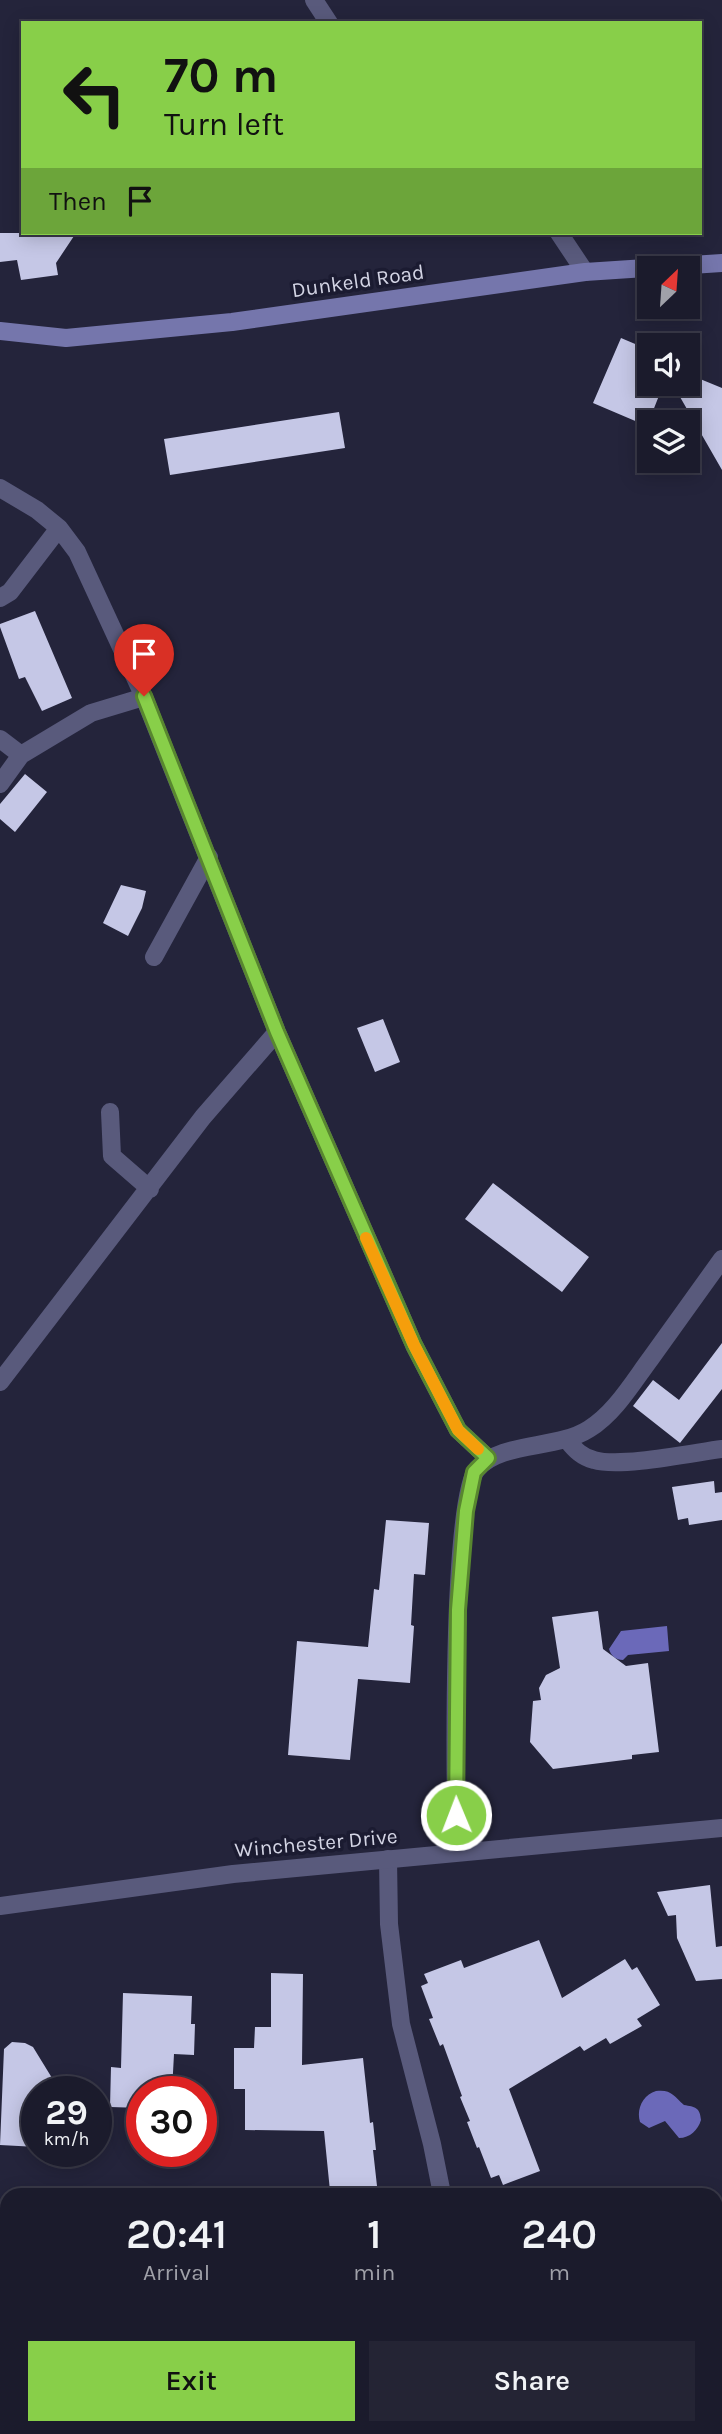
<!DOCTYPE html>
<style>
:root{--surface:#1b1b2c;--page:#242434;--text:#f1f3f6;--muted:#a0a1a9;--line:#393948;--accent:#88cf49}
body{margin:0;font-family:Karla,sans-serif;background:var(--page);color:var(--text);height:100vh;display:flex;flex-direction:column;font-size:26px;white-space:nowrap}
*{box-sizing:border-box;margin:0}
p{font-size:23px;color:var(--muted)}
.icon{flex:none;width:38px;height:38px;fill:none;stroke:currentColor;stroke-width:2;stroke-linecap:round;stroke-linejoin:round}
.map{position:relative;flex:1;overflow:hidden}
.drawer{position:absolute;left:0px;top:2188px;width:723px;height:247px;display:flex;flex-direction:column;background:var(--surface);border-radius:21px 21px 0 0;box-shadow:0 4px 18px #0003,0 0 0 2px var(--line)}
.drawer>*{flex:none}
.guide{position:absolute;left:21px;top:21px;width:681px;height:214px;border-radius:0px;box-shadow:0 4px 18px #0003,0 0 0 2px var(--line);background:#88cf49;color:#111;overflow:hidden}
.needle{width:46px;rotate:25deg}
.buttons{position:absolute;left:637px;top:256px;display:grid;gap:14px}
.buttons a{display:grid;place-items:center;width:63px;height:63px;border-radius:0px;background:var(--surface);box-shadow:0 4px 18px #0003,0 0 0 2px var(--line);font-size:35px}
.speed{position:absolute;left:21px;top:2076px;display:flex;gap:14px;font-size:35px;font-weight:700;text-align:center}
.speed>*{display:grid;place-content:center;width:91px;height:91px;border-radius:50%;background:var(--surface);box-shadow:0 4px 18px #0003,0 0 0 2px var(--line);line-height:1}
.speed small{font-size:18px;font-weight:400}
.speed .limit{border:10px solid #d22;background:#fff;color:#111}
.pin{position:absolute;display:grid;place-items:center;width:60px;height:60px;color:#fff;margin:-72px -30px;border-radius:50% 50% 50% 0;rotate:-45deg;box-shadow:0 0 7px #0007}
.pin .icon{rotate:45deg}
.me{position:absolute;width:77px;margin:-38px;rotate:359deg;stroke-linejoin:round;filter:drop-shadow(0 0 5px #0008)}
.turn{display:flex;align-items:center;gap:24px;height:147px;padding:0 28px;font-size:32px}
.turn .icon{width:91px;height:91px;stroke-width:2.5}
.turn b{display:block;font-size:49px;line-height:60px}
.then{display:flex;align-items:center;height:66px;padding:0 28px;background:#0003;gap:14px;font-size:26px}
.eta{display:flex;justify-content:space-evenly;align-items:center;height:119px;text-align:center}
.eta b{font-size:42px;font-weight:600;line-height:49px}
.cta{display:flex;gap:14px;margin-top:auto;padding:14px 28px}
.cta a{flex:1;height:80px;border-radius:0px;background:var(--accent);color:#111;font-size:28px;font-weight:600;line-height:80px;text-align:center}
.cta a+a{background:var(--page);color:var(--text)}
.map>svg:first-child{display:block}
.water{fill:#6b69b9}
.building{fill:#c5c7e6}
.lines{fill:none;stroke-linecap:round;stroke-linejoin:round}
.lane{stroke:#595a7c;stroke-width:18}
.street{stroke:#595a7c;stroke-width:18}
.secondary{stroke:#7576ac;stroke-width:18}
.route-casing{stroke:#58872f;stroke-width:18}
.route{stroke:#88cf49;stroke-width:12}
.slow{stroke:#f59e0b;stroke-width:12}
.labels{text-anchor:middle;stroke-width:7;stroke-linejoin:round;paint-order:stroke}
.street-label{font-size:21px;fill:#d3d4e4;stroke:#1b1b31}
</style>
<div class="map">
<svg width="722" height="2434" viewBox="0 0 722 2434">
<rect width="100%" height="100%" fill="#24243b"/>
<path class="water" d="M667,1626l2,25 -41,4 -5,5c-7,0 -12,-4 -14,-11l12,-18z
M656,2091c15,-2 18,5 28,14 11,2 16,2 17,15 -3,10 -11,18 -22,18l-14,-17 -16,7 -9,-6c-4,-13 3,-27 16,-31z"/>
<path class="building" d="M0,233h76l-20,30 2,12 -37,5 -4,-20 -17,2z
M621,338l26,11 -3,7 5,2v25h15l-17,43 -54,-23z
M688,374l34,14v82l-50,-87h16z
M339,412l6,36 -175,27 -6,-36z
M35,611l37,87 -30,13 -17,-34 -6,2 -19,-52v-3z
M25,774l22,18 -32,40 -15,-13v-15z
M121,885l25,6 -4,17 -14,28 -25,-13z
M383,1019l17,43 -25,10 -18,-44z
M493,1183l96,74 -27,35 -97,-73z
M722,1343v46l-42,54 -47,-37 20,-26 26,20z
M714,1481l1,12 7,-1v28l-33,5 -1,-7 -10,2 -6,-33z
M386,1520l43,3 -4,52 -11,-1 -3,51 3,1 -4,57 -52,-4 -8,81 -62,-5 9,-114 71,6 6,-58 5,1z
M598,1611l5,38 23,17 22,-3 11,89 -27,3v4l-79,10 -23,-27 3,-41 8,-1 -2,-12 7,-13 14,-7 -8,-51z
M710,1885l6,62 6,-1v33l-26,2 -19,-43 -1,-23 -8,1 -11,-24z
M539,1940l23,58 63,-39 7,11 5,-3 23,38 -23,14 5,7 -32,18 -4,-6 -22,13 -4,-5 -71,43 31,82 -37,14 -4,-10 -8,3 -12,-31 -2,1 -10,-26 3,-1 -10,-24 2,-1 -19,-52 -3,2 -11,-27 4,-1 -12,-32 7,-3 -4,-9 37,-14 3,8z
M271,1973l32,1 -1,91 61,-7 7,65 3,-1 3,28h-3l4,36 -47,5 -6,-60 -79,-1v-41h-11v-41h20l1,-21h16z
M123,1993l69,3 -1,28h4l-1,31 -20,-1 -2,37h-30v17l-32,-1 1,-40 10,1z
M12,2042l13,1 8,4 27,44h-23v56l-37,-2 4,-96z"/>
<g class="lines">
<path class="lane" d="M0,488l37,22 22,18 18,24 67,145 133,335 137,313 44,85 30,28
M0,598l10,-6 49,-64
M0,739l21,16
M0,784l21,-29 70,-42 53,-16
M154,957l55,-100
M110,1112l2,44 38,33
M0,1382l203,-265 74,-85
M388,1859l1,65 12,100 31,120 10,50"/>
<path class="street" d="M314,0l15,23
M559,233l26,39
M568,1441c7,9 14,16 26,19 26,8 98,-7 128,-11
M457,1853c-2,-54 -6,-354 20,-384 25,-28 79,-19 112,-40 26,-16 44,-47 62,-71 24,-33 47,-66 71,-99
M0,1906l233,-32 489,-46"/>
<path class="secondary" d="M0,331l66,7 166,-16 353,-50 137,-9"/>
</g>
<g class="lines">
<g class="route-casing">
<path id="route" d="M144,696l133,336 137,313 44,85 30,28 -14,14 -8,39 -8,99 -2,205"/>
</g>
<use href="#route" class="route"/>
<path class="slow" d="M366,1238l48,107 44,85 20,19"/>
</g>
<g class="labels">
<g class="street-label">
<text transform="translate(358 281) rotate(-8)" y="7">Dunkeld Road</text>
<text transform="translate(316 1843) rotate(-5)" y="7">Winchester Drive</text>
</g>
</g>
</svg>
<div class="buttons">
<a><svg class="needle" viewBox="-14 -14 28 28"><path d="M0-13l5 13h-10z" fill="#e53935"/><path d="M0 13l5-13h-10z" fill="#a0a1a9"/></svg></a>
<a><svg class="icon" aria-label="sound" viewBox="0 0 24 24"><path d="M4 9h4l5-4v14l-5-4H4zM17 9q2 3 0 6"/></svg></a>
<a><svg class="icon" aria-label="layers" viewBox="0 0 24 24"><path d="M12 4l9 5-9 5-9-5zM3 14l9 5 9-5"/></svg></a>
</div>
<div class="speed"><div>29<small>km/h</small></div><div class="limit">30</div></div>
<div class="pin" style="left:144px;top:696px;background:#d93025"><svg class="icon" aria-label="arrive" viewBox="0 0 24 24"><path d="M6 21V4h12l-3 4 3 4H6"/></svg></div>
<svg class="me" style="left:456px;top:1815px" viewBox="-20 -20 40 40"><circle r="17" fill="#88cf49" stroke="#fff" stroke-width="3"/><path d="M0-11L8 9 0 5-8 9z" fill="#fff"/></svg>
<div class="guide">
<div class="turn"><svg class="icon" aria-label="left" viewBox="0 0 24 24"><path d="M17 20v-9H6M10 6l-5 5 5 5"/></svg><div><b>70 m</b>Turn left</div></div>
<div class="then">Then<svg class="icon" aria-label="arrive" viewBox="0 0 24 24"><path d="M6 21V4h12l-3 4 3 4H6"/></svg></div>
</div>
<section class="drawer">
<div class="eta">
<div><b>20:41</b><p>Arrival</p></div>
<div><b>1</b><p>min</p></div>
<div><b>240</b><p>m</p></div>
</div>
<div class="cta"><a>Exit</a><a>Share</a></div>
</section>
</div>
